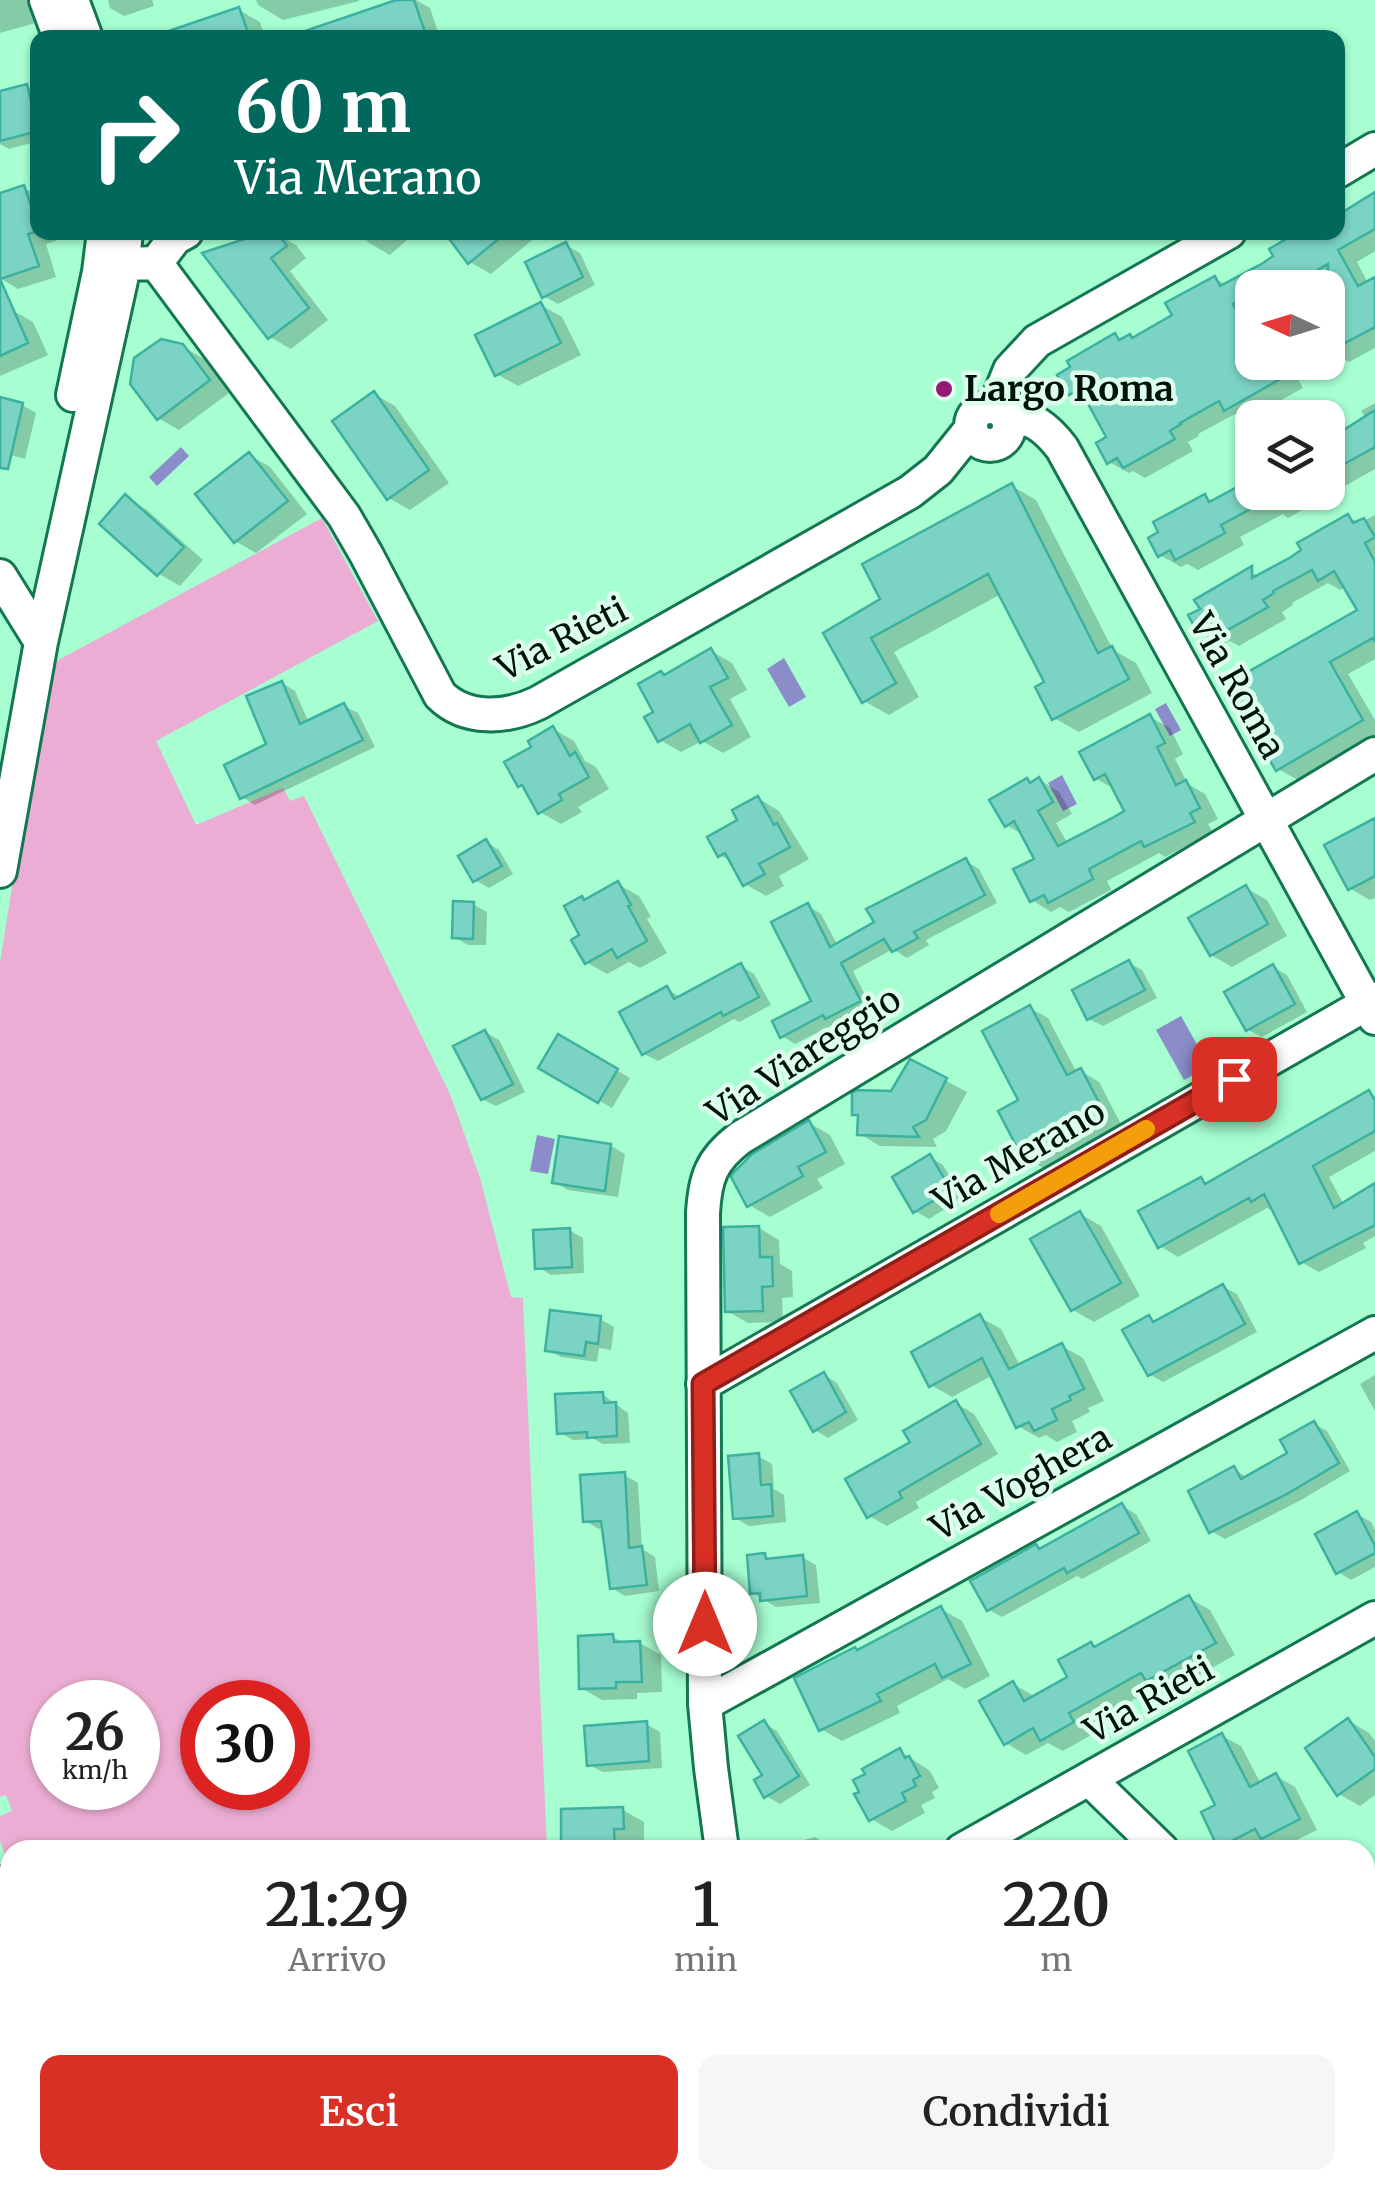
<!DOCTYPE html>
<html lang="it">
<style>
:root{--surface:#fff;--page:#f6f6f6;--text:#222;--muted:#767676;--accent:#d93025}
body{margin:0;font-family:Merriweather,serif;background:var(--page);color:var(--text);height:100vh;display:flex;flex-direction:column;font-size:38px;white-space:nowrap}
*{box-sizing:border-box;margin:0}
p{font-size:32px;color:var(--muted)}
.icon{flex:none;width:55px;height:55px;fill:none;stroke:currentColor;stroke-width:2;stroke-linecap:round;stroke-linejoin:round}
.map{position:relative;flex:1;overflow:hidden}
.panel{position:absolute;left:0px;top:1840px;width:1375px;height:350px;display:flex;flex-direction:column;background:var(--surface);border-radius:30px 30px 0 0;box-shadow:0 2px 8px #0004}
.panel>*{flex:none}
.hud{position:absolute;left:30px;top:30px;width:1315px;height:210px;border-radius:20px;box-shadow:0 2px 8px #0004;background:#00695c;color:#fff;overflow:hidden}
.needle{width:65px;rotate:274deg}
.controls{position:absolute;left:1235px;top:270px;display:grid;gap:20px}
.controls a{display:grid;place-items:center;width:110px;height:110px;border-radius:20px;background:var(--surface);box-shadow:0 2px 8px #0004;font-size:50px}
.speed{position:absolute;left:30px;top:1680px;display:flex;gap:20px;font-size:50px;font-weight:700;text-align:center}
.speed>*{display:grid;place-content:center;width:130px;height:130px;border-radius:50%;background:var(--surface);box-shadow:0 2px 8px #0004;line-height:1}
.speed small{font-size:25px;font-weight:400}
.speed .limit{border:15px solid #d22;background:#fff;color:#111}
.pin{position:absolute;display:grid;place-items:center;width:85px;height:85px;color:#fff;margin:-42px;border-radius:20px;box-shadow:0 5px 15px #0006}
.me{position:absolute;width:110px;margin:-55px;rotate:0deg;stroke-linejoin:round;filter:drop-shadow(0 0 8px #0008)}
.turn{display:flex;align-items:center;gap:35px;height:210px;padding:0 40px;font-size:45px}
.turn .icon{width:130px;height:130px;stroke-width:2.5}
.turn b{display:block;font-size:70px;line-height:85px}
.eta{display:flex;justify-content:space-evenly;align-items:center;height:170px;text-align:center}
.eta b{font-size:60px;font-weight:600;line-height:70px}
.action{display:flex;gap:20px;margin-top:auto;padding:20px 40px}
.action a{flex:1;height:115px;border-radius:20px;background:var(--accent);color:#fff;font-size:40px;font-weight:600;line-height:115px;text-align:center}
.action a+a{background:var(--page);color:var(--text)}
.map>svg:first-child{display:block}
.green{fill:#ebadd3;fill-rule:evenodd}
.water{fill:#8a8dc9}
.shadow{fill:#0003}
.building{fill:#7bd3c3;stroke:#3db1a0;stroke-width:2.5}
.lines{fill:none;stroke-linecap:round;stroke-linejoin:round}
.minor-casing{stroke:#137751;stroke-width:38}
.minor{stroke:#fff;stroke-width:32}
.route-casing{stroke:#8d1f18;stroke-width:25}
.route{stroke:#d93025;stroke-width:18}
.slow{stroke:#f59e0b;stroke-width:18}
.poi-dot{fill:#951a75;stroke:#ddfeec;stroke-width:4}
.labels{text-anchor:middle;stroke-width:9;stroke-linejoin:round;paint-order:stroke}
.poi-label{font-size:35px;font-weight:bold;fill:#001308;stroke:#ddfeec;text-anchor:start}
.street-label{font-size:35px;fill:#001308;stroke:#ddfeec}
</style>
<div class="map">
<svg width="1375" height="2190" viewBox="0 0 1375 2190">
<rect width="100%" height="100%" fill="#a6fed1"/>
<path class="green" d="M322,518l56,103 -222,120 40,84 87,-37 7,13 14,-5 146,298 30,84 31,119 12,1 24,552h-537v21l-10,-30v-25l12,-5 -6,-16 -6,2v-834l28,-179 23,-120zM52,1702h86v86h-86zM202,1702h86v86h-86z
M113,2180h197l-19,10h-175z"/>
<path class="water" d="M181,447l8,9 -32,30 -8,-9z
M784,658l22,39 -17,10 -22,-38z
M1166,703l15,27 -11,6 -15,-27z
M1062,775l15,29 -14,7 -15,-28z
M1181,1016l28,50 -25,14 -28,-50z
M537,1135l18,4 -7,35 -18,-3z"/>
<path class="shadow" d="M0,0h33l6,22 -39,11z
M108,0h44l2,6 -30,10 -14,-8z
M256,0h103v1l-76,19 -25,-15z
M404,0h12l14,8 10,30h-136z
M239,10l21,12 5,16h-107z
M27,86l11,7v48l-29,8 -9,-5v-51z
M24,188l14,8v36h16l2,9 -10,3 10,33 -38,12 -18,-11v-82z
M1375,195v56l-18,11 11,21 7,3v62l-26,14 -10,-6 -11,6v-74h-76v74h75l-29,17 5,9 -57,32 -11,-6 -37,20 1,2 -11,6 5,9 -48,27 -12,-7 -4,2 -20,-11v-24l-19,-33 -20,-12 45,-57 8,5 7,-4 5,3 40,-24 39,-38 13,7 111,-53v-7l28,-16z
M274,232l22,13 10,13 -16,13 38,49 -37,29 -21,-12 -64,-83z
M360,232h56l-26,23 -21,-12z
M447,232h95l-51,42 -21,-12z
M566,245l14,8 15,32 -37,19 -14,-8z
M541,305l21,12 19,38 -63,31 -21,-12z
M12,310l21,12 15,33 -48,21v-60z
M182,346l22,13 25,34 -50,37 -21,-12z
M374,394l21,12 54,77 -39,27 -21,-12z
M0,400l22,5 14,8 -11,46 -14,-4 -11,5z
M1375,403v66l-87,49 -5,-4 -43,23 4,8 -46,25 -11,-6 -6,3 -21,-12 45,-58 9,5 38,-21v11h76v-50l38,-23 -5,-8z
M249,455l21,12 37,47 -51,39 -21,-12z
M1012,486l24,14 77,150 23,13 16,30 -73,39 -25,-14 -7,-35 -46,-89 -107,58 25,45 -30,18 -25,-14 -38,-67 58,-34z
M126,498l21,12 56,50 -23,26 -21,-12 -57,-50z
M1375,515v144l-27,15 27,46v15l-77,45 -20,-11 -50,-83 132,-75 -14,-24 -6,3 -12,-7 -36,20 1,2 -11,7 4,7 -47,27 -9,-5 -9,4 -20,-12 48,-62 11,6 32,-17 56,-43 12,6z
M711,651l21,12 15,27 -17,9 21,38 -28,16 -21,-12 -21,11 -21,-12 -4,-27 10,-37z
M282,683l13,8 14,32 35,-17 14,7 17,34 -120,58 -13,-8 28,-51z
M1150,717l20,11 13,26 -8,5 13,25 17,10 13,25 -10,5 5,9 -48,24 -6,-4 -52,28 4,9 -42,22 -9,-5 -9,5 -19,-12 5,-40 -13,-25 -18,-10 21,-44 6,3 7,-4 19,12 13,22 -16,9 12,21 59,-32 -11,-22 -21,-12z
M553,729l21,12 11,20 11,6 13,22 -31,18 4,5 -21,12 -21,-12 -13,-23 -7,-4 14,-37z
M758,798l21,13 30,48 -30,17 5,10 -18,10 -21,-12 -12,-21 -13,-8 21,-34z
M1375,822v76l-5,2 -21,-12z
M486,842l13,8 14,24 -24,14 -14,-8z
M966,861l13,8 18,34 -71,37 3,5 -22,13 -14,-9 -40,22 19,38 -32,16 -4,-2 -41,21 -13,-8 33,-34 -7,-96 13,8 17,32 39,-24z
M618,884l21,12 12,21 -4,2 20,34 -27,15 -11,-6 -22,12 -21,-12 -3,-26 4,-34z
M1246,888l21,12 20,36 -55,31 -21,-12z
M473,904l14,8 -1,33h-18l-14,-8z
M1129,963l13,7 15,28 -54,28 -14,-7z
M741,966l13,8 17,31 -32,17 -5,-3 -76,42 -14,-7 23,-65 15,9z
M1273,967l14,8 20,37 -45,25 -14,-7z
M1030,1008l18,10 29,55 4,-2 18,11 23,44 -79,42 -18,-11 -3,-56z
M485,1032l14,8 26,52 -29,14 -14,-7z
M559,1037l71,41 -18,30 -71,-41z
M911,1062l56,30 -21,39 -13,8 4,8 -57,-1 -20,-12v-17l-6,-3 38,-20z
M1369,1093l6,3v55l-46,26 15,28 31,-19v50l-12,7 3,5 -47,24 -18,-10 -27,-53 -3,1 -4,-2 -89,49 -18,-11 41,-66 8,5z
M809,1123l21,12 15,29 -28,15 6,9 -53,29 -21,-12z
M561,1139l50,7 14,8 -7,43 -50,-7 -13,-8z
M930,1157l13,8 20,33 -34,21 -14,-8z
M1080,1214l21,12 39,70 -46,26 -21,-12z
M759,1228l20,12 1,24 12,7 1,26 -11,1 1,24 -35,1 -21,-12z
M569,1230l14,8 1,35 -33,2 -13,-8z
M1223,1287l14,7 20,38 -94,50 -14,-8v-56l8,4z
M980,1317l21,12 19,37 42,-20 21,12 21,43 -16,7 2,4 -18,9 5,11 -20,10 -11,-7 -7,3 -21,-12 -25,-51 -41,22 -21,-12z
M600,1319l14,8 -3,23 -12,-2 -2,14 -36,-5 -14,-7z
M824,1375l13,8 21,37 -30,18 -13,-8z
M1375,1375v36l-15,-27z
M602,1394l26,19 2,30 -27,1 -9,-5 -21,1 -14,-8z
M956,1403l18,11 24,40 -82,48 3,6 -32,18 -18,-10 44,-73z
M1314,1424l13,7 23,40 -49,29 -76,39 -14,-8 23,-62 14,9 42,-24z
M758,1456l14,8 2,25 10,6 2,27 -37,4 -14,-8z
M624,1475l14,8 4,66 13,8 4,34 -34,5 -13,-8 -8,-60 -5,1 -14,-8z
M1122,1506l14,8 15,27 -69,38 -5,-3 -75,41 -14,-8 48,-62 6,3z
M1357,1514l14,8 4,8v37l-24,13 -13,-8z
M765,1555l9,6 28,-4 14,8 4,38 -44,4 -23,-14z
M1189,1598l21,12 25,45 -67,37 -10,-6 -69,39 4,9 -30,17 -15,-8 -22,12 -20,-12 7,-59 23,13 34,-20 21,-32 6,3z
M941,1609l21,12 28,55 -25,13 -17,-10 -51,27 3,7 -58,28 -21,-12 38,-77z
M613,1637l12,7 15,-1 21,12 1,37 -25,1v6l-35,1 -21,-12z
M1349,1721l20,12 6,8v54l-15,11 -21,-12z
M764,1723l13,8 33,54 -30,19 -14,-8z
M646,1724l14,8 2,36 -59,4 -14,-7z
M1222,1736l19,10 20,38 15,-8 19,11 22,43 -36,18 -11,-7 -17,9h-26l-7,-4 -1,-40z
M900,1751l30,20 9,17 -7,4 3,6 -14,7 4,8 -33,18 -21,-12z
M623,1810l21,12v18h-10l1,10h-71z
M815,1837l13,8 4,5h-66z
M1375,1926v64l-2,1 -8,-5v-54z
M1365,2101l10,16v51l-10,5z
M10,2148v32h29l4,10h-43v-38z
M444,2180h71l6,10h-72z
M553,2180h59l-19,10h-33z
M808,2180h94l5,10h-118z
M1217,2180h134l-19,10h-110z"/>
<path class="building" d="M396,0h18l13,38h-130l-1,-4z
M239,7l11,31h-90v-4z
M27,84l11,47 -38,10v-50z
M24,185l14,41v5l-10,3 11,32 -39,13v-86z
M1375,192v37l-37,21 20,36 17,-9v50l-47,25v-88l-38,22 -6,-9 -21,11h-11v5l-19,11 19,35v23h25l7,15 -60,34 -5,-10 -39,22 1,1 -11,7 5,8 -52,29 -6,-10 -10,6 -11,-21 10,-6 -26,-48 -11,6 -12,-20 13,-8 -3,-6 48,-28 4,7 11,-6 2,4 40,-23 -7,-12 50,-27 5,10 43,-23 10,-7 -4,-7 29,-17h40v-17z
M266,232h11l10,14 -16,12 38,50 -41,31 -66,-86z
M444,232h63l-39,32z
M566,242l17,35 -41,21 -17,-36z
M0,279l28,64 -28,13z
M541,302l20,41 -66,33 -20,-41z
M161,339l22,5 27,36 -53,40 -27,-36 4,-26z
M374,391l55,79 -42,30 -55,-79z
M0,397l23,6 -15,66 -8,-1z
M1375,410v37l-47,26v-33z
M249,452l39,49 -54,42 -39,-49z
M1252,479v13h30l-61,33 4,8 -50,27 -5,-10 -12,7 -10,-19 10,-6 -5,-10 52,-28 4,8z
M1012,483l86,170 14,-7 17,33 -77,41 -17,-33 9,-5 -56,-108 -117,64 25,45 -34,20 -39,-70 57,-34 -18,-35z
M125,494l59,53 -27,29 -58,-52z
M1348,514l5,9 11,-5 11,19 -10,6 10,19v80l-2,-4 -43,24 33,58 -87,51 -51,-86 132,-75 -23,-39 -16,10 -6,-11 -39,21 1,2 -11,7 5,7 -51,29 -5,-8 -13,7 -11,-20 12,-6 -6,-9 58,-34v12l39,-21 10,-7 -4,-7z
M711,648l17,30 -18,9 22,38 -32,18 -10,-19 -32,18 -14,-25 9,-5 -15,-28 23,-13 3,4z
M282,681l18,43 44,-21 19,37 -123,59 -16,-34 42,-21 -20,-48z
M1150,714l15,29 -8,4 19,38 10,-5 14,28 -10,5 5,9 -51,25 -3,-6 -52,28 4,10 -45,24 -4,-8 -14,7 -17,-33 21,-10 -20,-38 -9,6 -16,-27 38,-22 3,5 9,-6 14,25 -15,9 20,35 56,-29 10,-6 -19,-37 -11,6 -15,-28z
M553,726l17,30 5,-4 14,25 -30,17 3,6 -24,14 -16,-29 -4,2 -14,-25 27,-15 -3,-6z
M758,796l16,29 3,-2 13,24 -31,17 6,10 -22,12 -18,-33 -7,4 -11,-20 30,-17 -5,-10z
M1375,818v58l-27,14 -24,-45z
M486,839l16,27 -29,16 -15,-26z
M966,858l19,37 -71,37 4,6 -26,14 -8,-13 -43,24 20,38 -36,18 -2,-4 -43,23 -8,-17 39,-20 -40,-79 37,-19 22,44 44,-25 -8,-13z
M618,881l13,24 -3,1 19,35 -30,17 -5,-9 -27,15 -14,-24 8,-5 -15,-29 18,-10 2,4z
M1246,885l22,39 -58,32 -22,-38z
M453,901l21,1 -1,37 -21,-1z
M1129,960l16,30 -58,30 -15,-30z
M741,963l18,34 -36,19 -2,-4 -79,43 -23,-43 48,-26 7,13z
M1273,964l22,40 -49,27 -22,-39z
M1030,1005l37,70 14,-7 25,48 -83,43 -25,-48 20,-11 -36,-69z
M485,1030l28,54 -32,16 -28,-54z
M558,1034l60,35 -20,34 -60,-35z
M910,1059l37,19 -21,42 -13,7 6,10 -62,-2 1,-20h-6v-22l5,-3 34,1z
M1369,1090l6,11v30l-62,35 21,42 41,-25v42l-76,39 -35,-70 -13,8 -2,-4 -91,50 -20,-37 63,-34 4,7z
M809,1120l17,32 -28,15 5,9 -56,31 -16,-30 2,-4 19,-19z
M559,1136l52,8 -6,47 -53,-8z
M930,1154l21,36 -38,23 -21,-36z
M1080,1211l41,72 -50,28 -41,-72z
M759,1226l1,31h12l1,29 -11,1 1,24 -38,1 -2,-85z
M570,1228l2,39 -37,2 -2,-39z
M1223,1284l22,40 -97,52 -26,-46 27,-15 4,7z
M550,1310l51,6 -3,28 -12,-2 -2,14 -39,-5z
M980,1314l29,55 53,-26 22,46 -15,7 2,4 -19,9 5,11 -23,11 -5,-9 -13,6 -34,-70 -53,29 -18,-35z
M824,1372l22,40 -33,20 -23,-41z
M603,1392l1,11 12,-1 1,34 -30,2v-6l-30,2 -2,-40z
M956,1400l25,44 -82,48 3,6 -35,20 -22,-39 65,-37 -7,-11z
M1314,1421l25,42 -52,31 -78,39 -21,-42 46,-25 7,13 46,-26 -7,-13z
M759,1453l2,32 10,-1 2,32 -40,3 -5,-63z
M625,1472l4,76 13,-2 5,39 -37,4 -9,-68 -18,1 -3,-47z
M1122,1503l17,30 -72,40 -3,-5 -77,43 -17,-30 66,-37 3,5z
M1357,1511l18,35v7l-39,21 -21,-40z
M765,1553l1,6 37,-4 4,41 -47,5v-8l-10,1 -3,-39z
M1189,1595l27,48 -70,38 -5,-8 -72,40 5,9 -34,19 -7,-13 -29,17 -25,-44 34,-20 11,20 43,-24 -9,-17 33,-18 3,5z
M941,1606l30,58 -29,14 -7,-14 -58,30 4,7 -62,30 -25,-53 61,-31 2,3z
M613,1634l1,8 26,-1 2,41h-26v6l-37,1 -1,-53z
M1348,1718l27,39v12l-38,27 -32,-48z
M764,1720l35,56 -35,22 -10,-18 8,-5 -24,-39z
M647,1721l2,40 -62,5 -3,-40z
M1222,1733l28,54 26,-14 24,46 -39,20 -6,-10 -37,19 -17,-36 14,-7 -27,-54z
M900,1748l5,10 4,-2 11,20 -7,4 3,6 -14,7 4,8 -37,20 -15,-27 5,-2 -6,-12 12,-6 -3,-5z
M623,1807l1,22h-10l1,21h-54v-41z"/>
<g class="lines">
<g class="minor-casing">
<path id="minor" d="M46,0l14,38
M72,0l14,38
M1338,171l37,-22
M156,263l19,-25 11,-6
M124,264l32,-1 188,253 22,38 74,141c26,26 67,23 98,8l372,-211 28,-22 33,-41
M73,395l26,-123 5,-40
M971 426a19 19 0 1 1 38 0a19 19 0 1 1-38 0Z
M995,407l15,-37 27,-29 192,-109
M1009,419c22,-6 40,12 53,29l313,570
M0,576l41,66
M0,871l41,-229 80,-362 5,-48
M703,1384l672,-385
M705,1704l670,-371
M1089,1779l73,71
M722,1850l-11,-82 -6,-64 -2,-491c2,-35 8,-53 37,-75l635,-384
M962,1850l413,-232
M0,1883l10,28
M0,1972l10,30
M1365,2047l10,13
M0,2066l10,-17
M69,2180l4,10
M103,2180l3,10
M329,2190l19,-10
M1092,2190l19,-10"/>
</g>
<use href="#minor" class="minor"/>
</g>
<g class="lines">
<g class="route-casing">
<path id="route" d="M705,1624l-2,-240 531,-305"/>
</g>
<use href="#route" class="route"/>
<path class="slow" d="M999,1214l147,-85"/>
</g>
<circle class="poi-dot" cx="944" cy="389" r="10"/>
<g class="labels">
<g class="poi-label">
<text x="964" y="401">Largo Roma</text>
</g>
<g class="street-label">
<text transform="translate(562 639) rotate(-27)" y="12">Via Rieti</text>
<text transform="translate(1237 686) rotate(61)" y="12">Via Roma</text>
<text transform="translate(804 1056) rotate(-33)" y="12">Via Viareggio</text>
<text transform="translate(1019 1156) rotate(-30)" y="12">Via Merano</text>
<text transform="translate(1021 1483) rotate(-29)" y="12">Via Voghera</text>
<text transform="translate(1149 1700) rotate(-29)" y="12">Via Rieti</text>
</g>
</g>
</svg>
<div class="controls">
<a><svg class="needle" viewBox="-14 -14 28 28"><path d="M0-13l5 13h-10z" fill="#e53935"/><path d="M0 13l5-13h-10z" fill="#767676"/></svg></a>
<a><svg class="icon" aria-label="layers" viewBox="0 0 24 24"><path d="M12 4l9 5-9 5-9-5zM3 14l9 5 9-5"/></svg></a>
</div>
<div class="speed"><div>26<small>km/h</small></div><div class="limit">30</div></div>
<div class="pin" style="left:1234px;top:1079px;background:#d93025"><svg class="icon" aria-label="arrive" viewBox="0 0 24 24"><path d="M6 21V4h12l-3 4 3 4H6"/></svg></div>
<svg class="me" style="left:705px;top:1624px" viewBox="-20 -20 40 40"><circle r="19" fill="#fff"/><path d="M0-13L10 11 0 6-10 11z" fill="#d93025"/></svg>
<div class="hud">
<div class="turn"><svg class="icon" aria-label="right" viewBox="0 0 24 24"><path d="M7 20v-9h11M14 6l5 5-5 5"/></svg><div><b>60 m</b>Via Merano</div></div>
</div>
<section class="panel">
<div class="eta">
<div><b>21:29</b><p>Arrivo</p></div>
<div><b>1</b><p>min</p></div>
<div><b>220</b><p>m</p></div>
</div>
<div class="action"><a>Esci</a><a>Condividi</a></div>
</section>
</div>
